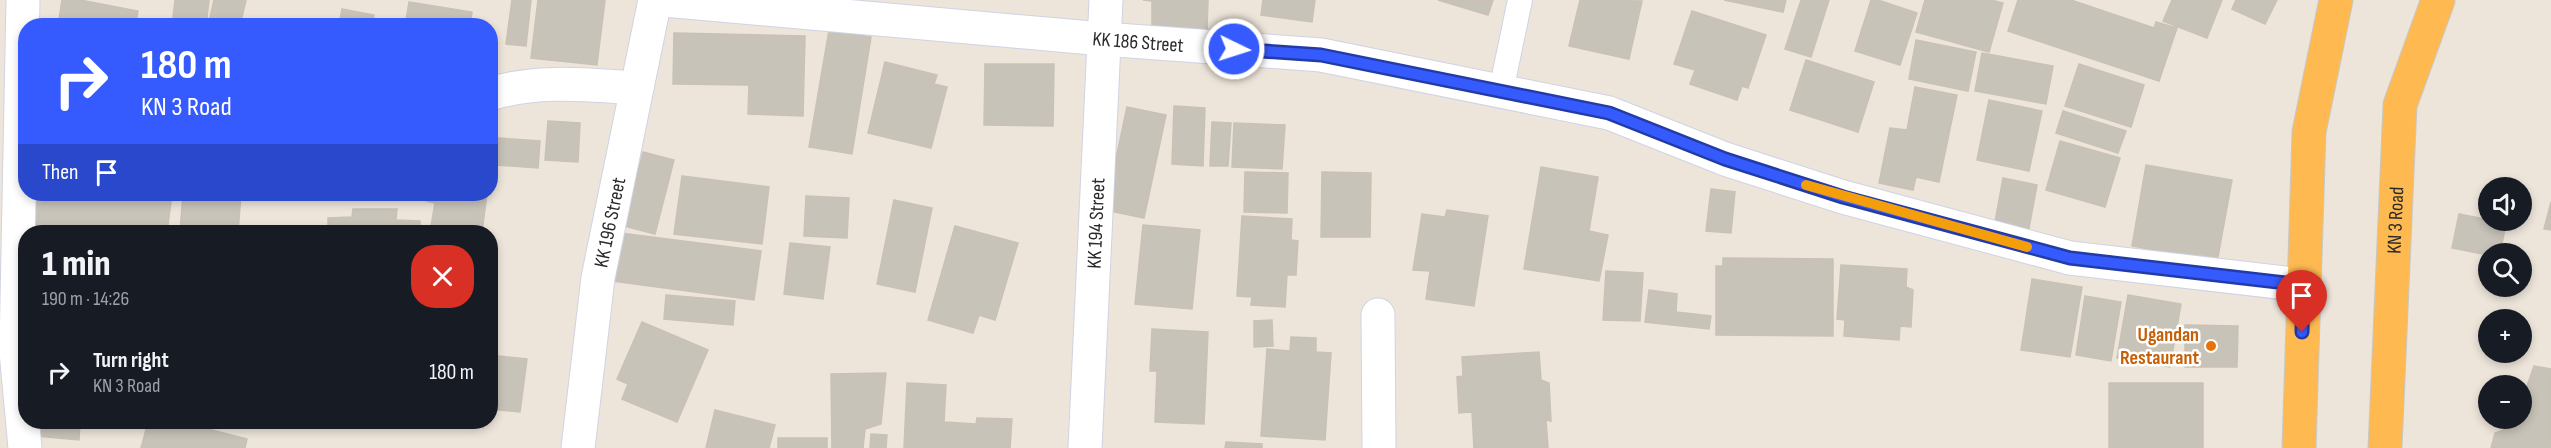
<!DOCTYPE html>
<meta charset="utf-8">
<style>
:root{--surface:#171b24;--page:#20242c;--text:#f1f3f6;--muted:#9ea1a6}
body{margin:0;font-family:"Sofia Sans Condensed",sans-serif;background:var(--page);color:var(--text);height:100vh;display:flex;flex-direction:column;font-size:22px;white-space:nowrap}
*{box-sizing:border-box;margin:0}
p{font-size:20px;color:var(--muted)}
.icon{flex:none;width:33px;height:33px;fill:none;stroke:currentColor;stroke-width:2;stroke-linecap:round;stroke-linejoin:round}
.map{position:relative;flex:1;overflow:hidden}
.sheet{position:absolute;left:18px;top:225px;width:480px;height:204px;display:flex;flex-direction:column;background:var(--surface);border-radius:24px;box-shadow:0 3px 9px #0003}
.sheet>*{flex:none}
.top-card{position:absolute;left:18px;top:18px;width:480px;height:183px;border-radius:24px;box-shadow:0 3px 9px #0003;background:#355bff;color:#fff;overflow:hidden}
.tools{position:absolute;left:2478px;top:177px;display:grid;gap:12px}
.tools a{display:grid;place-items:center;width:54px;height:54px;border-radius:50%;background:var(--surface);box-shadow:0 3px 9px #0003;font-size:30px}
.pin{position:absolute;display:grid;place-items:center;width:51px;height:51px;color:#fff;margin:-62px -26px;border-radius:50% 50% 50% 0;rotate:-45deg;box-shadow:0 0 6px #0007}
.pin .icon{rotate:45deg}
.me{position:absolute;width:66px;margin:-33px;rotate:94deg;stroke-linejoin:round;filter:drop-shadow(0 0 4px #0008)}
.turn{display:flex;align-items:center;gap:21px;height:126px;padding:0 24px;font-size:27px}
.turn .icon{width:78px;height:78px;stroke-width:2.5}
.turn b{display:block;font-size:42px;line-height:51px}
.then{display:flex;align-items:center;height:57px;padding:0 24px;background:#0003;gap:12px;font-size:22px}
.round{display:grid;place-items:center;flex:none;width:63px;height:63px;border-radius:24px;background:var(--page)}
.summary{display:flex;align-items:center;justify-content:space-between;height:102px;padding:0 24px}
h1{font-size:36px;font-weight:800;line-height:45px}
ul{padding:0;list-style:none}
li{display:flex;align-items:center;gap:18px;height:90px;padding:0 24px}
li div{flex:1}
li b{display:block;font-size:22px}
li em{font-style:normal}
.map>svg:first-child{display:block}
.building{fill:#c8c3b9;stroke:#c9c1b4;stroke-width:1.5}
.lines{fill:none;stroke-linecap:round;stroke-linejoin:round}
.service-casing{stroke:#cfd3e4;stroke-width:26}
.minor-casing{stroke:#cfd3e4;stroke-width:35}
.trunk-casing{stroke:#c8c8c8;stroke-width:35}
.service{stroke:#fff;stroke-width:24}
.minor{stroke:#fff;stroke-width:33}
.trunk{stroke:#feba51;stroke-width:33}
.route-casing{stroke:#223ba6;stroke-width:15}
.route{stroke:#355bff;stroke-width:10}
.slow{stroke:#f59e0b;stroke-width:10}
.food-dot{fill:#e8710a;stroke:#fff;stroke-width:2}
.labels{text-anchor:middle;stroke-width:5;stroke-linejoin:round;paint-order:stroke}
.street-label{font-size:20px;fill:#2a2a2a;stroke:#fff}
.food-label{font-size:20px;font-weight:bold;fill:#c56008;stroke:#fff;text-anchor:end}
</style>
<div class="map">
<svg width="2551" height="448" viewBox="0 0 2551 448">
<rect width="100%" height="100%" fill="#ede5da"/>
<path class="building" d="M62,0h18l58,11 -3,15h-77z
M175,0h34l-3,26h-34z
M214,0h32l-6,26h-32z
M512,0h19l-5,46 -20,-2z
M538,0h67l-8,65 -66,-7z
M1143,0h65l-1,29 -55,-2v-26z
M1263,0h52l-3,22 -51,-7z
M1438,0h55l-5,15z
M1580,0l62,1 -13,58 -60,-13z
M1724,0h62l-3,12z
M1801,0h28l-18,57 -26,-8z
M1871,0h7l39,13 -17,52 -45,-14z
M1925,0h66l12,3 -14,49 -73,-20z
M2018,0h53l83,28 2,-6 21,6 -18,53 -151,-50z
M2172,0h50l-15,38 -44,-17z
M2236,0h41l-12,24 -33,-15z
M409,2l63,10 -2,14h-65z
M342,9l32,6 -2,11h-33z
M1692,11l74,24 -18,53 -6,-2 -5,14 -47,-16 5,-14 -21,-6z
M829,30l42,7 -19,117 -43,-7z
M674,33l131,3 -2,80 -55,-2 1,-29 -76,-1z
M1916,40l60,12 -8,39 -59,-12z
M1982,53l71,13 -7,38 -71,-13z
M1806,60l68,22 -16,50 -68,-22z
M885,62l52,13 -3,9 13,3 -16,61 -63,-15z
M985,64h69l-1,62 -69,-1z
M2079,64l65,21 -13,42 -66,-21z
M1915,87l42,8 -18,87 -23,-5 -3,13 -34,-7 11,-55 17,2z
M1989,100l53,11 -13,60 -52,-11z
M1174,106l31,2 -2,58 -31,-2z
M1127,107l39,8 -22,103 -39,-8z
M2063,111l63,20 -8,22 -62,-20z
M548,121l32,2 -2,39 -33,-2z
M1212,122l19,1 -3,43h-18z
M1234,123l51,2 -3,44 -50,-2z
M498,138l42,3 -2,27 -42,-3z
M2060,141l60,17 -15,49 -59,-17z
M643,152l31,8 -19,74 -31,-8z
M2146,165l86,15 -15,82 -85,-16z
M1541,167l57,10 -9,54 19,4 -9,46 -75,-12z
M1245,172l43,1 -1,40 -43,-1z
M1322,172l49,1 -1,64h-49z
M682,176l87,11 -7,57 -88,-10z
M2003,178l34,7 -10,54 -34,-6z
M1711,189l24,3 -4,41 -25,-2z
M38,194h134l-5,38h-134z
M183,194h58l-3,38h-58z
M427,194h60l-5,38h-52l5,-29 -9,-2z
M806,196l43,2 -2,40 -43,-2z
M894,200l38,8 -17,84 -38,-8z
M2551,202v28l-7,-1z
M353,209h44l-1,11 24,1v11h-92v-14l24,-1z
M1447,210l41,6 -14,90 -48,-7 4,-28 -17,-1 9,-56 23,3z
M2459,214l47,9 -6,31h-12v1l-36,-7z
M1242,216l50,3 -1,21 7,1 -2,34h-9l-2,32 -34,-2 1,-8 -15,-1z
M1143,225l57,5 -8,79 -57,-5z
M955,226l63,17 -23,77 -16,-5 -6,18 -45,-13z
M620,233l141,18 -7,49 -141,-19z
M790,243l40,4 -7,52 -39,-5z
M1723,258l110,1v77l-117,-1v-69h7z
M1841,265l66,4 -1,18 7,3 -2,37 -11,-1 -1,14 -55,-4 1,-16 -8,-1z
M1606,271l37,2 -3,48 -37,-1z
M2032,279l50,8 -12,70 -49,-7z
M1649,290l28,4 -1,18 35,4 -2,13 -64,-7z
M666,295l69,6 -2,24 -69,-6z
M2128,295l53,9 -11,63 -53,-9z
M2085,296l36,6 -10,59 -35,-6z
M1272,320l1,26 -19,1v-26z
M642,322l66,28 -31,72 -55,-23 6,-15 -11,-5z
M2185,325l53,1 -1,41h-52z
M1152,329l56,3 -4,92 -49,-2 2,-51h-7z
M1291,337l25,1v14l15,1 -6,87 -64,-4 6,-87 23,2z
M1539,352l2,28 8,3 2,38 -5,-1 2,28h-74l-2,-36 -13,1 -2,-36 6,-1 -1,-19z
M490,355l37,4 -7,53 -30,-3z
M2534,366l17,3v79h-60l4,-15 17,-6 3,-9h7v-18z
M886,373l-5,51 -16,5 -2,19h-31l-1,-74z
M907,383l39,2 -2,37 32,2 1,-6 35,1 -2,29h-106z
M2109,383h94v65h-94z
M715,410l60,15 -6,23h-63z
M38,422h42l-1,18 -42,-4z
M148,422h33l66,17 -2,9h-104z
M346,422h110v5h-110z
M871,434l16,1 -1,13h-16z
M778,438h49v10h-49z
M1226,442l36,2v4h-37z"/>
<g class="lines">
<g class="service-casing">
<path id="service" d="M1501,91l19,-91"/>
</g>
<g class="minor-casing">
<g id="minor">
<path d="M23,0l-7,351 9,97"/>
<path id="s1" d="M664,0l439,39 218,16 288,58 116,46 118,38 227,61 233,27"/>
<path d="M490,94c49,-15 97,-9 147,-6"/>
<path d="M1378,315l1,133"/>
<path id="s2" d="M578,448l20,-170 57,-278"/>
<path id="s3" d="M1085,448l21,-448"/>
</g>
</g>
<g class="trunk-casing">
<g id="trunk">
<path d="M2299,448l10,-316 27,-132"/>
<path id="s4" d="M2385,448l15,-343 38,-105"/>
</g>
</g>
<use href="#service" class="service"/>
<use href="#minor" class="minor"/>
<use href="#trunk" class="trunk"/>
</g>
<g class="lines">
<g class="route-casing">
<path id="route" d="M1234,49l87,6 288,58 116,46 118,38 227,61 233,27 -1,47"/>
</g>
<use href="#route" class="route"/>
<path class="slow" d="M1806,185l221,62"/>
</g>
<circle class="food-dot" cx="2211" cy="346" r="6"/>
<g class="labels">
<g class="street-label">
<text dy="7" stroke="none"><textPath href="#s1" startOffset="476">KK 186 Street</textPath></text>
<text dy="7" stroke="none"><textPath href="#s4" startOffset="228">KN 3 Road</textPath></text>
<text dy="7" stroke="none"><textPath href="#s2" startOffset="228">KK 196 Street</textPath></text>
<text dy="7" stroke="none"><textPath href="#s3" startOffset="225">KK 194 Street</textPath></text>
</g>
<g class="food-label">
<text x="2199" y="341">Ugandan<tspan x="2199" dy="23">Restaurant</tspan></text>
</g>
</g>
</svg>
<div class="tools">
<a><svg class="icon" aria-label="sound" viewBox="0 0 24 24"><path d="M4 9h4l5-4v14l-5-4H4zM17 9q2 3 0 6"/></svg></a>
<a><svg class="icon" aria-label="search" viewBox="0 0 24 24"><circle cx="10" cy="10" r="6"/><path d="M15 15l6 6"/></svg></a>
<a>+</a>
<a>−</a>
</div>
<div class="pin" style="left:2302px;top:332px;background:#d93025"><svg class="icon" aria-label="arrive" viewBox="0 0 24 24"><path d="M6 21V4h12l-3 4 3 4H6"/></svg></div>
<svg class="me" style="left:1234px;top:49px" viewBox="-20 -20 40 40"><circle r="17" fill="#355bff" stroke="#fff" stroke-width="3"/><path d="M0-11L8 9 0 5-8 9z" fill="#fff"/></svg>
<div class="top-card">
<div class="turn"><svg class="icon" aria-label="right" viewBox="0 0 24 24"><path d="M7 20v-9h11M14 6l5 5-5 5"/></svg><div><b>180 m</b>KN 3 Road</div></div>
<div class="then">Then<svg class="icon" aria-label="arrive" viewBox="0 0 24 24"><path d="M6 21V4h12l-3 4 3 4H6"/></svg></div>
</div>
<section class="sheet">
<div class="summary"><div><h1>1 min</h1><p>190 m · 14:26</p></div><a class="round" style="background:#d93025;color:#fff"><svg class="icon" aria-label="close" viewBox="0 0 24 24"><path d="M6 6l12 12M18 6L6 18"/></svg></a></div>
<ul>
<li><svg class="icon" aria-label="right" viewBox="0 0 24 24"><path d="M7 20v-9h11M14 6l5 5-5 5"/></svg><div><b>Turn right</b><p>KN 3 Road</p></div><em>180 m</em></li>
</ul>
</section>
</div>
